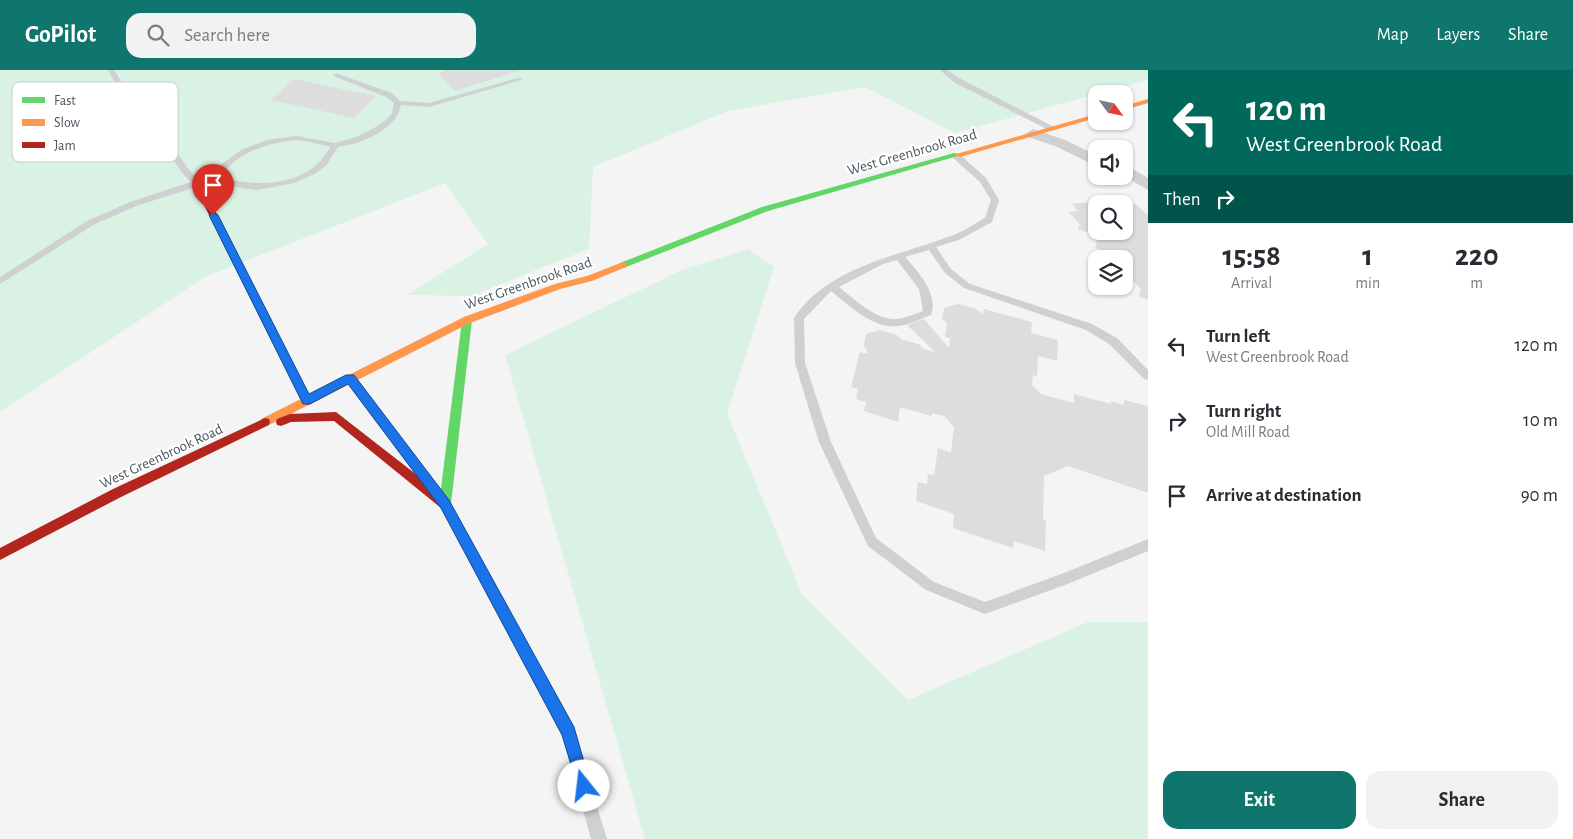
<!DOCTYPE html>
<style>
:root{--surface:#fff;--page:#f2f2f3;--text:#2b2b33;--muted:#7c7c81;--accent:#0f766e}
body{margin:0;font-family:"Alegreya Sans",sans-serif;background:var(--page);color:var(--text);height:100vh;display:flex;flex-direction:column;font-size:19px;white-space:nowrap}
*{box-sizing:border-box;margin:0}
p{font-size:16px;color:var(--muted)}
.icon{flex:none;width:28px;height:28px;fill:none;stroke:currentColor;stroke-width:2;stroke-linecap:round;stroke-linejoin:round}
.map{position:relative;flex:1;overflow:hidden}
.drawer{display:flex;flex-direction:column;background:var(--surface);width:425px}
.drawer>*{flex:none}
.hud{background:#00695c;color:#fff;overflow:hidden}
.needle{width:32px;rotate:123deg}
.tools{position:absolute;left:1088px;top:15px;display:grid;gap:10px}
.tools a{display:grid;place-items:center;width:45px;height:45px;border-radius:10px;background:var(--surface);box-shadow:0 1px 4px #0004;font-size:25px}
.pin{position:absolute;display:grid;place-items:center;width:42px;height:42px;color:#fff;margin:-51px -21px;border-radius:50% 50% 50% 0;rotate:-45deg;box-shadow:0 0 5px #0007}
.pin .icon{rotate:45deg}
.me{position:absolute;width:55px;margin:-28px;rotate:344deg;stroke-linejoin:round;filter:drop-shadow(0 0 4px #0008)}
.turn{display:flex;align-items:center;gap:18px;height:105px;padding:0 15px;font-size:22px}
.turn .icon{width:65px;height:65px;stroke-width:2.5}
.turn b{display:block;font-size:35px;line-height:42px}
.then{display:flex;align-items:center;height:48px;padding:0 15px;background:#0003;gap:10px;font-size:19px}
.eta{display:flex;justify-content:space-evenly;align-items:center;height:85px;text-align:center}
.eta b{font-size:30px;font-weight:700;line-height:35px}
.primary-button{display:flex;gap:10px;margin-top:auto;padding:10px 15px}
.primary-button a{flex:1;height:58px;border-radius:15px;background:var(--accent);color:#fff;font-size:20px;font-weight:700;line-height:58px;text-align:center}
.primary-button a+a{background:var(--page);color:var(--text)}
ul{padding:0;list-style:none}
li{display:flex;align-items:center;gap:15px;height:75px;padding:0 15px}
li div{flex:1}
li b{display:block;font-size:19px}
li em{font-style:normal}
header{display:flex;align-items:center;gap:30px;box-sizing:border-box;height:70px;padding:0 25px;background:var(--accent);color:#fff}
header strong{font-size:24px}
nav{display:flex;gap:28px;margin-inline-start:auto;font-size:18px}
.search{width:350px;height:45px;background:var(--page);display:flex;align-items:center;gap:12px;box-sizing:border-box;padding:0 18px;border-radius:15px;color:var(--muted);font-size:19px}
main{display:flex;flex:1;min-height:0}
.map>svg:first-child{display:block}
.green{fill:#d9f2e3}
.building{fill:#ddddde;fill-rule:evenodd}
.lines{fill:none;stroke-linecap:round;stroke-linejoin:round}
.lane{fill:#ced0d2;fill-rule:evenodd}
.street{fill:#ced0d2;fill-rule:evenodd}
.fast{fill:#63d668;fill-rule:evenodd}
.slow{fill:#ff974d;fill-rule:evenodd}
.jam{fill:#b3261e;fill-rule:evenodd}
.route{fill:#1a73e8;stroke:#114b97}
.labels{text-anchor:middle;stroke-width:4.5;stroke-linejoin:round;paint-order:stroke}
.street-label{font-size:15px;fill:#4a5661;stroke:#fff}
.key{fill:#fff;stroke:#c9ccd0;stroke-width:1}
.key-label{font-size:14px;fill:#4a5661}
</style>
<header>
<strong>GoPilot</strong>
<div class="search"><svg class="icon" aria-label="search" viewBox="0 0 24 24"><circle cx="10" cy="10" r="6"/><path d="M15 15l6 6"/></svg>Search here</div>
<nav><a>Map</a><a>Layers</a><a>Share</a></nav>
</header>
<main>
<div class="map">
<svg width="1148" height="769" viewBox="0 0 1148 769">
<rect width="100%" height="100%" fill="#f4f4f4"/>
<path class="green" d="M0,0h1148v10l-193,53 -90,-46 -137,24 -135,56 -4,82 -118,47 -64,-1 81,-51 -43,-61 -240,94 -205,135z
M748,179l26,18 -47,147 75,180 106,106 180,-78h60v217h-503l-140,-484 177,-85z"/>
<path class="building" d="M447,0h74l-66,21 -17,-18z
M294,9l82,17 -22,22 -83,-18z
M1123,128l6,6h6l13,11v85l-9,-4 2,-7 -9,-9 -8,-3v-18h-11l-6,-7 -12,-4 2,-6 -8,-9 -11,-4 2,-5 -11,-12 9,-1 -6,-7zM1096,134h28v27h-28z
M957,234l17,4 9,6 1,-5 48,13 -1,11 27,7 -1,21 -19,-5 -1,20 -4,-1 -1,10 9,9 33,9v-9l37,10v-3l13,4v-5l24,6v87l-80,-27 -24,10 -1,44 3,1 -1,30 -31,-10 -1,7 -60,-20 1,-14 -38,-13 2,-19 9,2 1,-10 6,1 4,-27 13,5 3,-26 -10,-11 -12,-3 -1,3 -31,-9 -2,15 -34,-11 2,-9 -10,-3 2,-10 -7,-2 9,-35 7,2v-4l-3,-4 2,-12 14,-4 17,5 4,4 20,6v3l14,4 -28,-27 17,-6 25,29 1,-10 -5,-1 2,-14 -5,-4 2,-11z"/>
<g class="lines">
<path class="lane" d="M108,0h6l19,30 25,26 32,45 9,9 13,-4 7,-10 22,-16 26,-10 29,-4 39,7 21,-6 18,-9 14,-10 4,-5 2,-10 -8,-6 -52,-21v-2h4l54,19 8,8 29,2 89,-25 6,1 -95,28 -28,-2c-4,25 -41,39 -63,42l-12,19 -10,7 -22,10 -37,7 -16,-2 -26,-7 -79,25 -43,19 -93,59v-7l87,-56 43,-19 61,-20 -7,-7 -32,-45 -25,-27zM296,70l15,2 19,5c-20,40 -73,41 -110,30 18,-25 47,-34 76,-37z
M940,0h7l14,9 95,49 -7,2 -94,-47z
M952,83h6l28,25 13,22 -7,22 -33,18 -23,7 15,22 19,15 122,40 25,14 31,32v10l-4,-1 -35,-35 -23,-14 -122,-42 -19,-15 -16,-23 -24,7c13,14 34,38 26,58 -11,4 -22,10 -34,11 -24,3 -49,-21 -66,-35l-27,28 1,44 26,79 45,96 58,44 51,20 79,-29 84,-34v12l-83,34 -80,29 -59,-24 -58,-44 -49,-104 -24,-79 -1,-45c33,-51 104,-62 157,-82 12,-4 23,-12 34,-18l6,-18 -11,-18 -28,-25zM897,190l22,29 4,22c-8,3 -17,7 -26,8 -20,2 -43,-20 -58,-32l44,-23z
M350,304l4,1 71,95 2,3 -2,3 -4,2 -4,-2 -71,-95 -1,-3z
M443,427l4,1 126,230 34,111h-16l-29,-104 -123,-229 -2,-4 2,-4z"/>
<path class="street" d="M1033,59l32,11 31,15v11l-41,-20 -27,-9 -3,-3z
M1124,94l24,14v12l-24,-14z"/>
<path class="fast" d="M954,83l7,2 -193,56 -142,56 -3,1 -5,-3 2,-2 142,-56z
M467,246l5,4 -21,184 -2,4 -4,1 -4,-1 -2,-4 23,-184z"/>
<path class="slow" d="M1148,29v4l-24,7v-4z
M1096,44v4l-136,39 -7,-2z
M623,192l5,3 -2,2 -34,14 -32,8 -90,34 -201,102h-8l-1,-3 1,-3 203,-102 91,-33 32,-8z"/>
<path class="jam" d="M197,110l4,3 111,218 -1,3 -4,1 -5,-4 -109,-218z
M336,342l113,88 2,4 -2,4 -4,1 -4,-1 -107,-87 -43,1 -10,4 -4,-1 -1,-3 1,-3 13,-5z
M265,348l4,1 1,3 -1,3 -148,72 -121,63v-12l113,-59z"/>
</g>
<path class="route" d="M213,142l5,3 91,179 37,-19h8l95,125 125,227 17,59 -2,5 -5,2 -5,-2 -17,-56 -121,-227 -93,-124 -38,20h-7l-94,-189z"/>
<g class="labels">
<g class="street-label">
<text transform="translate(912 82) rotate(-16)" y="5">West Greenbrook Road</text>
<text transform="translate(528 213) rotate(-19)" y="5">West Greenbrook Road</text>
<text transform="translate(161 386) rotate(-25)" y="5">West Greenbrook Road</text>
</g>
</g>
<rect x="12" y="12" width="166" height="80" rx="8" class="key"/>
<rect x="22" y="27" width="23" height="6" fill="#63d668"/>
<rect x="22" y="49" width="23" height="7" fill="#ff974d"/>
<rect x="22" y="72" width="23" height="6" fill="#b3261e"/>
<g class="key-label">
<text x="54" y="35">Fast</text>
<text x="54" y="57">Slow</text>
<text x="54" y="80">Jam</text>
</g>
</svg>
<div class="tools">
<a><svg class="needle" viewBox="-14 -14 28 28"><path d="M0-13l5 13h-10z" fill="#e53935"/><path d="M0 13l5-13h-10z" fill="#7c7c81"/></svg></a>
<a><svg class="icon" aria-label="sound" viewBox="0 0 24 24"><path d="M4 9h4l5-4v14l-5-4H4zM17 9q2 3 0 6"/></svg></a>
<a><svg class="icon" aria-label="search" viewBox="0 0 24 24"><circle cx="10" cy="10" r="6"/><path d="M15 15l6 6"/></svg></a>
<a><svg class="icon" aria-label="layers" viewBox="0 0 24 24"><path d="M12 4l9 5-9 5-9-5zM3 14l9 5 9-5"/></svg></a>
</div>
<div class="pin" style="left:213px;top:145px;background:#d93025"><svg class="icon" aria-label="arrive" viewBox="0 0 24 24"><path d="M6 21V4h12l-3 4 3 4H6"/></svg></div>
<svg class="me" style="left:584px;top:716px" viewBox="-20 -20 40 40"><circle r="19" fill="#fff"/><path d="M0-13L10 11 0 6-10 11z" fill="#1a73e8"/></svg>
</div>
<section class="drawer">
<div class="hud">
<div class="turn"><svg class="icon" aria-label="left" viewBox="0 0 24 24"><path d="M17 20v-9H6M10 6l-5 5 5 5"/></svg><div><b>120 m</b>West Greenbrook Road</div></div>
<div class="then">Then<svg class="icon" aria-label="right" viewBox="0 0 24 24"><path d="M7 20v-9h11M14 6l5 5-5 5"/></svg></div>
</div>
<div class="eta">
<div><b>15:58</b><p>Arrival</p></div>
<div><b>1</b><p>min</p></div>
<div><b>220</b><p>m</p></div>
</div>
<ul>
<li><svg class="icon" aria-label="left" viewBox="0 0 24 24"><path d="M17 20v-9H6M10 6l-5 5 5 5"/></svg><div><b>Turn left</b><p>West Greenbrook Road</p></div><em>120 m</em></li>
<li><svg class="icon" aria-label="right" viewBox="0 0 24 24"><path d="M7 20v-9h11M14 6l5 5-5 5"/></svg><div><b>Turn right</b><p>Old Mill Road</p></div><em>10 m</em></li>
<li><svg class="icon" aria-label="arrive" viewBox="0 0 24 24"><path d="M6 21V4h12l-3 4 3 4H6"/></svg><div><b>Arrive at destination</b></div><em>90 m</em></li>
</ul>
<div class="primary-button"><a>Exit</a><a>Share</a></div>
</section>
</main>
